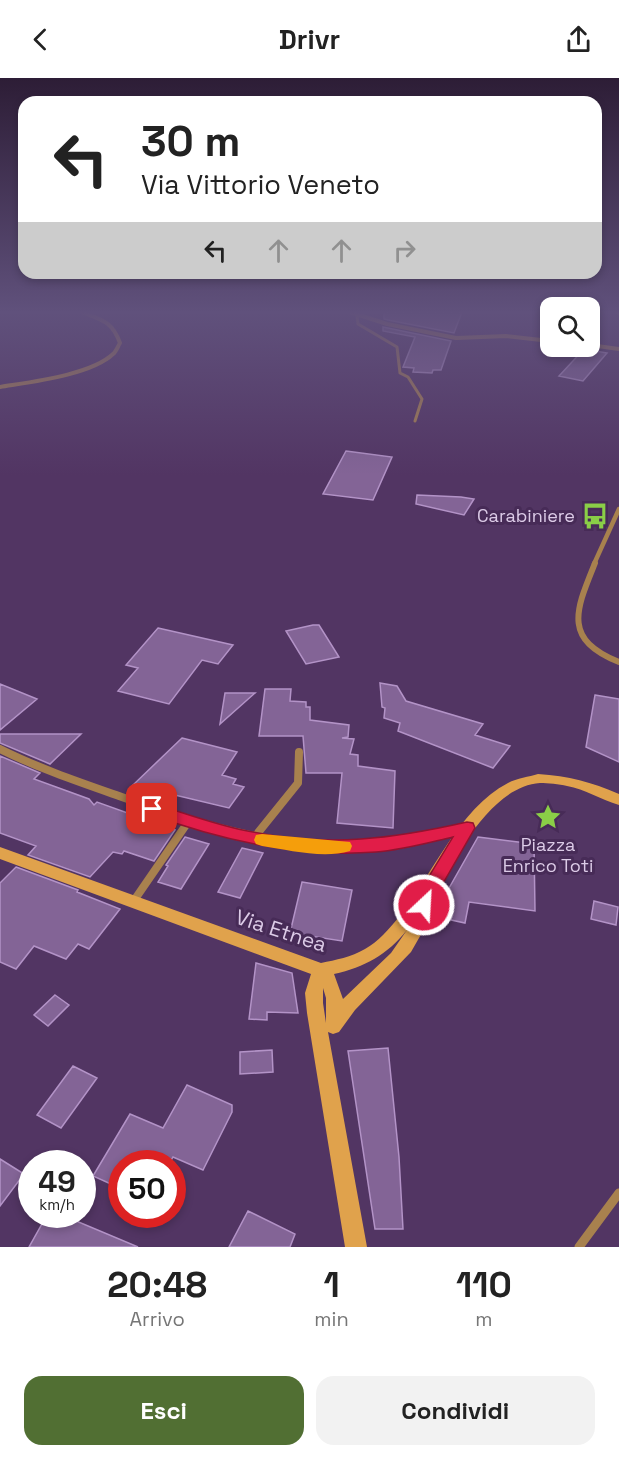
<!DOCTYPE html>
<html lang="it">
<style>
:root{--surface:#fff;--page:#f2f2f2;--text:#222;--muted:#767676;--accent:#516f33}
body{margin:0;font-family:"Space Grotesk",sans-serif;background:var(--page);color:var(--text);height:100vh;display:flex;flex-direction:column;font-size:22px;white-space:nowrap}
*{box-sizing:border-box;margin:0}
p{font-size:20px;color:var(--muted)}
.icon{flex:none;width:33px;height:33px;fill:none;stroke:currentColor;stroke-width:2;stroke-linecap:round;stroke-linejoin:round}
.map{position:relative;height:1169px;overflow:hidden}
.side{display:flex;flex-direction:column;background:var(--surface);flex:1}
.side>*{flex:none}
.hud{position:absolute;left:18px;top:18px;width:584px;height:183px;border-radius:18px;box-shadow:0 3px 9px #0003;background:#fff;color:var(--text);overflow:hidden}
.controls{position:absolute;left:540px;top:219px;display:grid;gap:12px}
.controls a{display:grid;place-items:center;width:60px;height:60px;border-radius:12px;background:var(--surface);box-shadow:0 3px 9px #0003;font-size:30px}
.speed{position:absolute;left:18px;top:1072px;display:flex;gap:12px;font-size:30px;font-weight:700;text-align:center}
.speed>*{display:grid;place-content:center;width:78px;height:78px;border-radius:50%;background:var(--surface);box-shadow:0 3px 9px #0003;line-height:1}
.speed small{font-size:15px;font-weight:400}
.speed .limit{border:9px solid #d22;background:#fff;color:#111}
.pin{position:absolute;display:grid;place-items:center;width:51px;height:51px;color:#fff;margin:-26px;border-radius:12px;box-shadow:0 3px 9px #0006}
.me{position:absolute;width:66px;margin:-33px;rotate:25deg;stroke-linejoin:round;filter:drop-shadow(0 0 4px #0008)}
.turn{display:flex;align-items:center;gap:21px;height:126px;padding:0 24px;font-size:27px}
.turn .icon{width:78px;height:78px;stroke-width:2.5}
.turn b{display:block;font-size:42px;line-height:51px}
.lanes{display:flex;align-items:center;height:57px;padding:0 24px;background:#0003;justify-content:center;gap:30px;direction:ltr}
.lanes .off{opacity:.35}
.eta{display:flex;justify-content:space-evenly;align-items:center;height:102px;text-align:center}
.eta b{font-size:36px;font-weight:700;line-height:42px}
.button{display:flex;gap:12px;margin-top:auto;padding:12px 24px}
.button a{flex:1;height:69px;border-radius:18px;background:var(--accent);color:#fff;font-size:24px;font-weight:700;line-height:69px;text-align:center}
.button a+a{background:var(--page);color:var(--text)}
header{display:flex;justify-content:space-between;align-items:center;height:78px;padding:0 24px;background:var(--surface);font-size:27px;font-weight:700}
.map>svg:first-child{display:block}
.building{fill:#836496;stroke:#b393c7;stroke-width:1.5}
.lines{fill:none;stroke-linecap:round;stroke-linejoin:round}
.service{stroke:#a8814e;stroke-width:3}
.minor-far4{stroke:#a8814e;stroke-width:4}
.minor-far3{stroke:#a8814e;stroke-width:4.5}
.minor-far2{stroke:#a8814e;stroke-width:6}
.minor-far1{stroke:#a8814e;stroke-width:8}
.minor{stroke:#a8814e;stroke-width:9}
.secondary{fill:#e0a24c;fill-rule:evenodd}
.route{fill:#e11d48;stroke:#92132f;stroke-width:1.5}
.slow{fill:#f59e0b}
.labels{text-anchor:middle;stroke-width:6;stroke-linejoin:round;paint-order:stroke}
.poi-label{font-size:18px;fill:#dccbe7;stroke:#472b57;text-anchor:end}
.near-street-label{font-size:21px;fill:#dccbe7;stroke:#472b57}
</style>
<header><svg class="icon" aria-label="back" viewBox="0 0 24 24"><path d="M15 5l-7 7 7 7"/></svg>Drivr<svg class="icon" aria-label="share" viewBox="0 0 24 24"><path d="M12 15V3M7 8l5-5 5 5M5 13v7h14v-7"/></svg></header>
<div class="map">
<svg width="619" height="1169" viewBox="0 0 619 1169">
<rect width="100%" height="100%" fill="#523563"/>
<path class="building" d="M384,234h78l-8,21 -66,-13 -4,-1z
M383,249l68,14 -10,29h-8l-1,3 -19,-1 1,-4 -11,-1 12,-30 -32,-6z
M584,271l23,4 -24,28 -24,-5z
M346,373l46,6 -19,43 -50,-6z
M417,417l44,2 13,2 -10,16 -48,-11z
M313,547h6l20,32 -33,7 -20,-33z
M158,550l75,17 -15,19 -16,-4 -33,44 -51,-13 20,-23 -12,-3z
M380,605l17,3 9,15 77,23 -8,11 35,11 -17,22 -95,-37 2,-8 -16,-5 1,-10 -3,-1z
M0,606l37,15 -37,31z
M265,611h26l-1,12 16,1v5h4v13l39,5 -1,12 -6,1 12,1 -4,15 8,1v11l37,5 -2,57 -56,-5 5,-50h-36l-3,-37h-44z
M225,615h30l-35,31z
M595,617l24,4v63l-33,-15z
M0,656h81l-31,30 -50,-21z
M182,660l55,14 -15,23 14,4 -3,5 11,3 -15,21 -96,-23z
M0,678l40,17 -6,6 55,20 5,6 3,-3 78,28 -21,31 -30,-10 -2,3 -9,-2 -23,25 -62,-22 8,-9 -36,-13z
M185,759l24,7 -28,45 -23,-7 10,-16 -2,-1z
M478,759l56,7 1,67 -66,-9 -4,21 -28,-6 3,-13z
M242,770l21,5 -23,45 -22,-6z
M16,789l62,23 -1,2 43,17 -31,40 -11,-5 -12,15 -32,-13 -18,23 -16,-7v-79z
M302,804l50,8 -10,51 -52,-8z
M594,823l24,6 -2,18 -25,-6z
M256,885l36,10 6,40 -31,-1v8l-18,-1z
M55,917l14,10 -21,21 -14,-11z
M388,970l11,109 4,72h-28l-27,-178z
M272,972l1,22 -33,2v-22z
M73,988l24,12 -36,50 -24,-13z
M187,1007l45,20v7l-29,58 -30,-13 -4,7h-47v25l-29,-13 37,-62 33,14z
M0,1081l24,15 -24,32z
M248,1133l47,23 -5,13h-61z
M47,1137h15l76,32h-109z"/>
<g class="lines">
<path class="service" d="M357,237l1,9 39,23 3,26 8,4 14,22 -7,22"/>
<path class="minor-far4" d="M350,234l37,12 69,14 50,-2 44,5
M590,267l29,4
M0,309c30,-5 91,-12 113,-33 3,-2 5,-8 7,-11 -8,-22 -18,-23 -38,-31"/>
<path class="minor-far3" d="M594,486l25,-55"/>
<path class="minor-far2" d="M595,485c-19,47 -33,76 24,99"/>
<path class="minor-far1" d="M0,671c38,19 79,33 119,47 83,30 166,54 254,50 31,-2 61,-11 90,-18
M253,761l45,-56 1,-31
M133,824l55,-80"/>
<path class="minor" d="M579,1169l40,-54"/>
<path class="secondary" d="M613,234h6v3l-5,-2z
M538,696c31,2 53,8 81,20v11c-18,-5 -34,-16 -52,-19 -8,-2 -19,-3 -27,-3 -49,3 -86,77 -108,113l2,4 -11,31 -12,21 -56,58 -16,22 -6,2 -5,-2 39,215h-22l-38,-234 -2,-20 6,-19 -311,-115v-12l321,116c15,-3 30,-6 44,-14 13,-7 24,-20 33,-31 35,-43 60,-109 110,-135 9,-5 21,-6 30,-9zM407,852l-16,23 -48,46 -9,-25c31,-7 53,-19 73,-44zM323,910l3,10v25l-3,-20z"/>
</g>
<linearGradient id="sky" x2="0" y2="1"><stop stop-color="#2d1d36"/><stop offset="0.59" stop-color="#60517c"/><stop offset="1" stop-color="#60517c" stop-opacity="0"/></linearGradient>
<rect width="619" height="397" fill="url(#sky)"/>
<path class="route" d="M152,725c33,10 66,23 101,29 77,15 139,7 214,-10l6,1 2,5 -37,64 -7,18 -7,2 -6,-2 -3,-5 8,-19 30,-49c-26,6 -51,13 -77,15 -79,6 -156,-12 -230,-39l-2,-4 2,-4z"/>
<path class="slow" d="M262,756l88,8 2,4 -2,5c-27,8 -61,-1 -88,-5l-6,-2 -2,-4 2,-5z"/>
<defs>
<g id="bus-bare" transform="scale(2.07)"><path d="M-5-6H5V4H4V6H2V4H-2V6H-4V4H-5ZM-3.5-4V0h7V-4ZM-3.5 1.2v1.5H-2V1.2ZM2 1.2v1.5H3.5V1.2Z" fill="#8ace47" stroke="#472b57" stroke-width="2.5" paint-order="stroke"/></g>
<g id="sight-bare" transform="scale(2.07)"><path d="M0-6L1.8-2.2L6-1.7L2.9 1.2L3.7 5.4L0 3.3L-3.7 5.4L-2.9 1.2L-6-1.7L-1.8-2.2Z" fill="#8ace47" stroke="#472b57" stroke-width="2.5" paint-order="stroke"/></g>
</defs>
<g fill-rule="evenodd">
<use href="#bus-bare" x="595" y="438"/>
<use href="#sight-bare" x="548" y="739"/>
</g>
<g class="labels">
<g class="poi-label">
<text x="575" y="444">Carabiniere</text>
<text x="548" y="773" text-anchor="middle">Piazza<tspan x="548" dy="21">Enrico Toti</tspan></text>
</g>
<g class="near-street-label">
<text transform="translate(281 853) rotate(18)" y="7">Via Etnea</text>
</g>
</g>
</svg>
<div class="controls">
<a><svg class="icon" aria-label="search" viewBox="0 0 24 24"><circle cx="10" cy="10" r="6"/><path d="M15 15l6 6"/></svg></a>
</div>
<div class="speed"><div>49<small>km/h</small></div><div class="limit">50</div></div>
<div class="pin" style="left:152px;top:731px;background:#d93025"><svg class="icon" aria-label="arrive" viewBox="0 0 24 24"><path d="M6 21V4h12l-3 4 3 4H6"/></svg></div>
<svg class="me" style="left:424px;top:827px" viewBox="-20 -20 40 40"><circle r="17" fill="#e11d48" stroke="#fff" stroke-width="3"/><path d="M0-11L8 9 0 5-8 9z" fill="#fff"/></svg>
<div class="hud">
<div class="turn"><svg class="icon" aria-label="left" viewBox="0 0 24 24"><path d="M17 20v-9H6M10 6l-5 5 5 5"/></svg><div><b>30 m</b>Via Vittorio Veneto</div></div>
<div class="lanes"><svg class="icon" aria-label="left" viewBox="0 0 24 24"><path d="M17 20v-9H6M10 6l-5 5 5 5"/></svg><svg class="icon off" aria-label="ahead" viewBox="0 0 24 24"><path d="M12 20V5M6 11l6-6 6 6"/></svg><svg class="icon off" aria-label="ahead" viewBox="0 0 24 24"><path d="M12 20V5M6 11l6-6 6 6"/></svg><svg class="icon off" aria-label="right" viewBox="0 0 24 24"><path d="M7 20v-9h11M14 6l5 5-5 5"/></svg></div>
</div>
</div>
<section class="side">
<div class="eta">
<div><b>20:48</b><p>Arrivo</p></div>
<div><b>1</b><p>min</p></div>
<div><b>110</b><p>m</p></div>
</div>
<div class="button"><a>Esci</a><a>Condividi</a></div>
</section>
